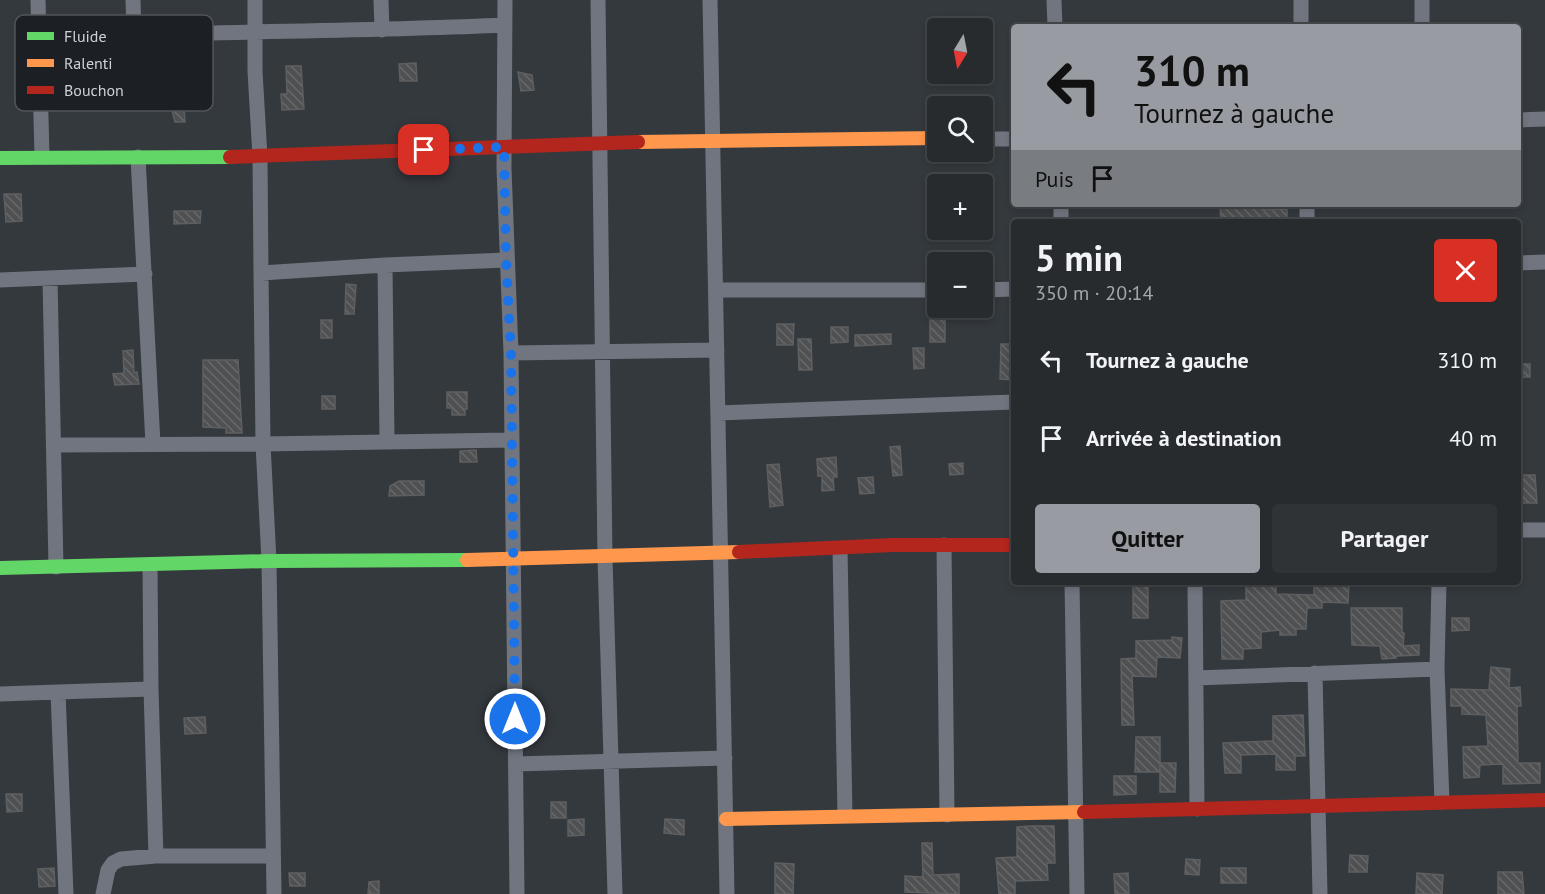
<!DOCTYPE html>
<html lang="fr">
<meta charset="utf-8">
<style>
:root{--surface:#272b2e;--page:#2f3336;--text:#f1f3f6;--muted:#a4a7aa;--line:#43474a;--accent:#989ca2}
body{margin:0;font-family:"PT Sans",sans-serif;background:var(--page);color:var(--text);height:100vh;display:flex;flex-direction:column;font-size:22px;white-space:nowrap}
*{box-sizing:border-box;margin:0}
p{font-size:20px;color:var(--muted)}
.icon{flex:none;width:33px;height:33px;fill:none;stroke:currentColor;stroke-width:2;stroke-linecap:round;stroke-linejoin:round}
.map{position:relative;flex:1;overflow:hidden}
.details{position:absolute;left:1011px;top:219px;width:510px;height:366px;display:flex;flex-direction:column;background:var(--surface);border-radius:6px;box-shadow:0 3px 9px #0003,0 0 0 2px var(--line)}
.details>*{flex:none}
.banner{position:absolute;left:1011px;top:24px;width:510px;height:183px;border-radius:6px;box-shadow:0 3px 9px #0003,0 0 0 2px var(--line);background:#989ca2;color:#111;overflow:hidden}
.needle{width:39px;rotate:190deg}
.controls{position:absolute;left:927px;top:18px;display:grid;gap:12px}
.controls a{display:grid;place-items:center;width:66px;height:66px;border-radius:6px;background:var(--surface);box-shadow:0 3px 9px #0003,0 0 0 2px var(--line);font-size:30px}
.pin{position:absolute;display:grid;place-items:center;width:51px;height:51px;color:#fff;margin:-26px;border-radius:12px;box-shadow:0 3px 9px #0006}
.me{position:absolute;width:66px;margin:-33px;rotate:0deg;stroke-linejoin:round;filter:drop-shadow(0 0 4px #0008)}
.turn{display:flex;align-items:center;gap:21px;height:126px;padding:0 24px;font-size:27px}
.turn .icon{width:78px;height:78px;stroke-width:2.5}
.turn b{display:block;font-size:42px;line-height:51px}
.then{display:flex;align-items:center;height:57px;padding:0 24px;background:#0003;gap:12px;font-size:22px}
.round{display:grid;place-items:center;flex:none;width:63px;height:63px;border-radius:6px;background:var(--page)}
.summary{display:flex;align-items:center;justify-content:space-between;height:102px;padding:0 24px}
h1{font-size:36px;font-weight:800;line-height:45px}
.primary-button{display:flex;gap:12px;margin-top:auto;padding:12px 24px}
.primary-button a{flex:1;height:69px;border-radius:6px;background:var(--accent);color:#111;font-size:24px;font-weight:800;line-height:69px;text-align:center}
.primary-button a+a{background:var(--page);color:var(--text)}
ul{padding:0;list-style:none}
li{display:flex;align-items:center;gap:18px;height:78px;padding:0 24px}
li div{flex:1}
li b{display:block;font-size:22px}
li em{font-style:normal}
.map>svg:first-child{display:block}
.building{fill:url(#building-back-hatch);stroke:#5e5f60;stroke-width:1.5}
.lines{fill:none;stroke-linecap:round;stroke-linejoin:round}
.street{stroke:#70757f;stroke-width:15}
.fast{stroke:#63d668;stroke-width:14}
.slow{stroke:#ff974d;stroke-width:14}
.jam{stroke:#b3261e;stroke-width:14}
.route{stroke:#1a73e8;stroke-width:10;stroke-dasharray:0 18}
.key{fill:#1c1f23;stroke:#515559;stroke-width:1.5}
.key-label{font-size:16px;fill:#ced2d8}
</style>
<div class="map">
<svg width="1545" height="894" viewBox="0 0 1545 894">
<defs>
<pattern id="building-back-hatch" width="6" height="6" patternUnits="userSpaceOnUse" patternTransform="scale(1.5)"><rect width="6" height="6" fill="#4f5051"/><path d="M-1 5l2 2M0 0l6 6M5-1l2 2" fill="none" stroke="#676869"/></pattern>
</defs>
<rect width="100%" height="100%" fill="#34393e"/>
<path class="building" d="M416,63l1,18h-17l-1,-17z
M286,66h15l3,43 -22,1 -1,-16h6z
M518,72l14,3 2,15 -13,1z
M167,91h16l2,31h-10z
M4,194h17l1,27 -16,1z
M1264,207v3l23,-1v13h-19v-2l-47,1 -1,-13z
M174,211h27l-1,12 -26,1z
M346,284l10,1 -2,29h-9z
M930,312h15v30h-15z
M321,320h11v18h-11z
M777,324h17l-1,21h-16z
M831,327h17v15l-17,1z
M891,334v10l-36,2v-11z
M798,339h13l1,31h-13z
M1001,344h13v36l-14,-1z
M913,348h11v20l-10,1z
M133,350l1,23 3,-1 2,12 -24,1 -2,-11 11,-1 -1,-22z
M203,360h35l4,73h-16v-5l-23,-1z
M1519,364h11v13h-11z
M447,392h20v17h-2v6h-13v-7h-5z
M322,396h13v13h-13z
M900,446l2,29 -9,1 -3,-29z
M476,450l1,12h-17v-11z
M836,457l1,20h-4l1,13 -12,1v-15h-4l-1,-17z
M963,463v11l-13,1 -1,-11z
M779,464l4,41 -13,2 -3,-42z
M1518,475h17l2,28h-19z
M873,477l1,16 -14,1 -2,-16z
M399,481h25v14l-35,1 1,-10z
M1133,582h15v36h-15z
M1246,582h30v12l38,1v-13h35l-1,21 -26,-1v6h-15l-1,21h-10v6h-16v-5l-19,2v16l-18,1v10h-21l-1,-58 25,-1z
M1351,608h51v25h2l-1,13 16,-1v10l-23,1v2l-14,1 -2,-13 -28,-1z
M1452,618h17v12l-17,1z
M1172,637l10,1 -2,20 -23,-1 -1,20 -24,-1 2,49h-12l-1,-66 15,-1v-17l36,-1z
M1491,667l19,2 -1,19 11,-1 1,19h-4l1,57h22v20l-37,1v-20l-23,1 -1,12 -15,1 -1,-31 25,-1 -2,-31 -24,-1v-8h-11v-17l38,1z
M1303,715l2,41h-10v14h-19v-16l-35,1v18h-16l-2,-30 50,-2v-25z
M205,717l1,16 -21,1 -1,-16z
M1136,737h24v35h-25z
M1160,763h16l-1,29h-15z
M1114,776h22v18l-22,1z
M6,794h16v17l-15,1z
M551,802h15v16h-15z
M584,819v16l-16,1v-16z
M665,819l19,1v15l-20,-2z
M1030,826h24l1,37h-8l1,17 -33,1v13h-16l-3,-36 21,-1v-30z
M922,843h10l1,32 26,-1v20l-54,-2v-16l18,1z
M1350,855l18,1 -1,16h-18z
M1186,859l14,1 -1,15 -14,-1z
M775,863l19,1 -1,30h-18z
M54,868l1,18 -16,1 -1,-18z
M1221,868h25v15h-25z
M1498,872h24l2,22h-26z
M289,873h16v13h-15z
M1128,873l1,21h-14l-1,-20z
M1417,873l26,2 -1,19h-26z
M379,881v13h-11l1,-12z"/>
<g class="lines">
<path class="street" d="M38,0l4,156
M133,0l1,34
M255,0v71l5,86 1,116
M381,0l1,30
M505,0l-1,168 7,185 6,541
M598,0l7,558 10,336
M710,0l17,894
M1054,0l1,27
M1301,0v27
M1422,0v27
M39,39c155,-8 311,-7 466,-14
M1518,120l27,-1
M982,139h32
M138,157l15,287
M1061,204v18
M1307,204v18
M1518,263l27,-1
M385,265l2,177
M50,279l6,288
M0,280l145,-6
M716,290h222
M982,290l32,-1
M511,353l206,-3
M718,413l296,-11
M54,445l209,-1 249,-4
M1518,530h27
M944,545l3,270
M840,549l5,266
M150,565l1,124
M1072,582l5,312
M1195,582l2,227
M1439,582l-2,87 5,133
M1315,673l5,221
M1196,678l241,-9
M58,692l93,-3 5,167
M0,694l58,-2 8,202
M516,764l209,-6
M103,894l5,-24 5,-7 8,-4 35,-3h117
M274,894l-5,-333 -6,-117 -2,-171 124,-8 121,-5"/>
<path class="fast" d="M0,158l230,-1
M0,568l269,-7 198,-1"/>
<path class="slow" d="M638,142l300,-4
M467,560l272,-8
M726,819l358,-7"/>
<path class="jam" d="M230,157l408,-15
M739,552l154,-7h121
M1084,812l461,-12"/>
</g>
<g class="lines">
<path class="route" d="M424,150l80,-3 2,113 5,93 4,366"/>
</g>
<rect x="15" y="15" width="198" height="96" rx="9" class="key"/>
<rect x="27" y="32" width="27" height="8" fill="#63d668"/>
<rect x="27" y="59" width="27" height="8" fill="#ff974d"/>
<rect x="27" y="86" width="27" height="8" fill="#b3261e"/>
<g class="key-label">
<text x="64" y="42">Fluide</text>
<text x="64" y="69">Ralenti</text>
<text x="64" y="96">Bouchon</text>
</g>
</svg>
<div class="controls">
<a><svg class="needle" viewBox="-14 -14 28 28"><path d="M0-13l5 13h-10z" fill="#e53935"/><path d="M0 13l5-13h-10z" fill="#a4a7aa"/></svg></a>
<a><svg class="icon" aria-label="search" viewBox="0 0 24 24"><circle cx="10" cy="10" r="6"/><path d="M15 15l6 6"/></svg></a>
<a>+</a>
<a>−</a>
</div>
<div class="pin" style="left:424px;top:150px;background:#d93025"><svg class="icon" aria-label="arrive" viewBox="0 0 24 24"><path d="M6 21V4h12l-3 4 3 4H6"/></svg></div>
<svg class="me" style="left:515px;top:719px" viewBox="-20 -20 40 40"><circle r="17" fill="#1a73e8" stroke="#fff" stroke-width="3"/><path d="M0-11L8 9 0 5-8 9z" fill="#fff"/></svg>
<div class="banner">
<div class="turn"><svg class="icon" aria-label="left" viewBox="0 0 24 24"><path d="M17 20v-9H6M10 6l-5 5 5 5"/></svg><div><b>310 m</b>Tournez à gauche</div></div>
<div class="then">Puis<svg class="icon" aria-label="arrive" viewBox="0 0 24 24"><path d="M6 21V4h12l-3 4 3 4H6"/></svg></div>
</div>
<section class="details">
<div class="summary"><div><h1>5 min</h1><p>350 m · 20:14</p></div><a class="round" style="background:#d93025;color:#fff"><svg class="icon" aria-label="close" viewBox="0 0 24 24"><path d="M6 6l12 12M18 6L6 18"/></svg></a></div>
<ul>
<li><svg class="icon" aria-label="left" viewBox="0 0 24 24"><path d="M17 20v-9H6M10 6l-5 5 5 5"/></svg><div><b>Tournez à gauche</b></div><em>310 m</em></li>
<li><svg class="icon" aria-label="arrive" viewBox="0 0 24 24"><path d="M6 21V4h12l-3 4 3 4H6"/></svg><div><b>Arrivée à destination</b></div><em>40 m</em></li>
</ul>
<div class="primary-button"><a>Quitter</a><a>Partager</a></div>
</section>
</div>
